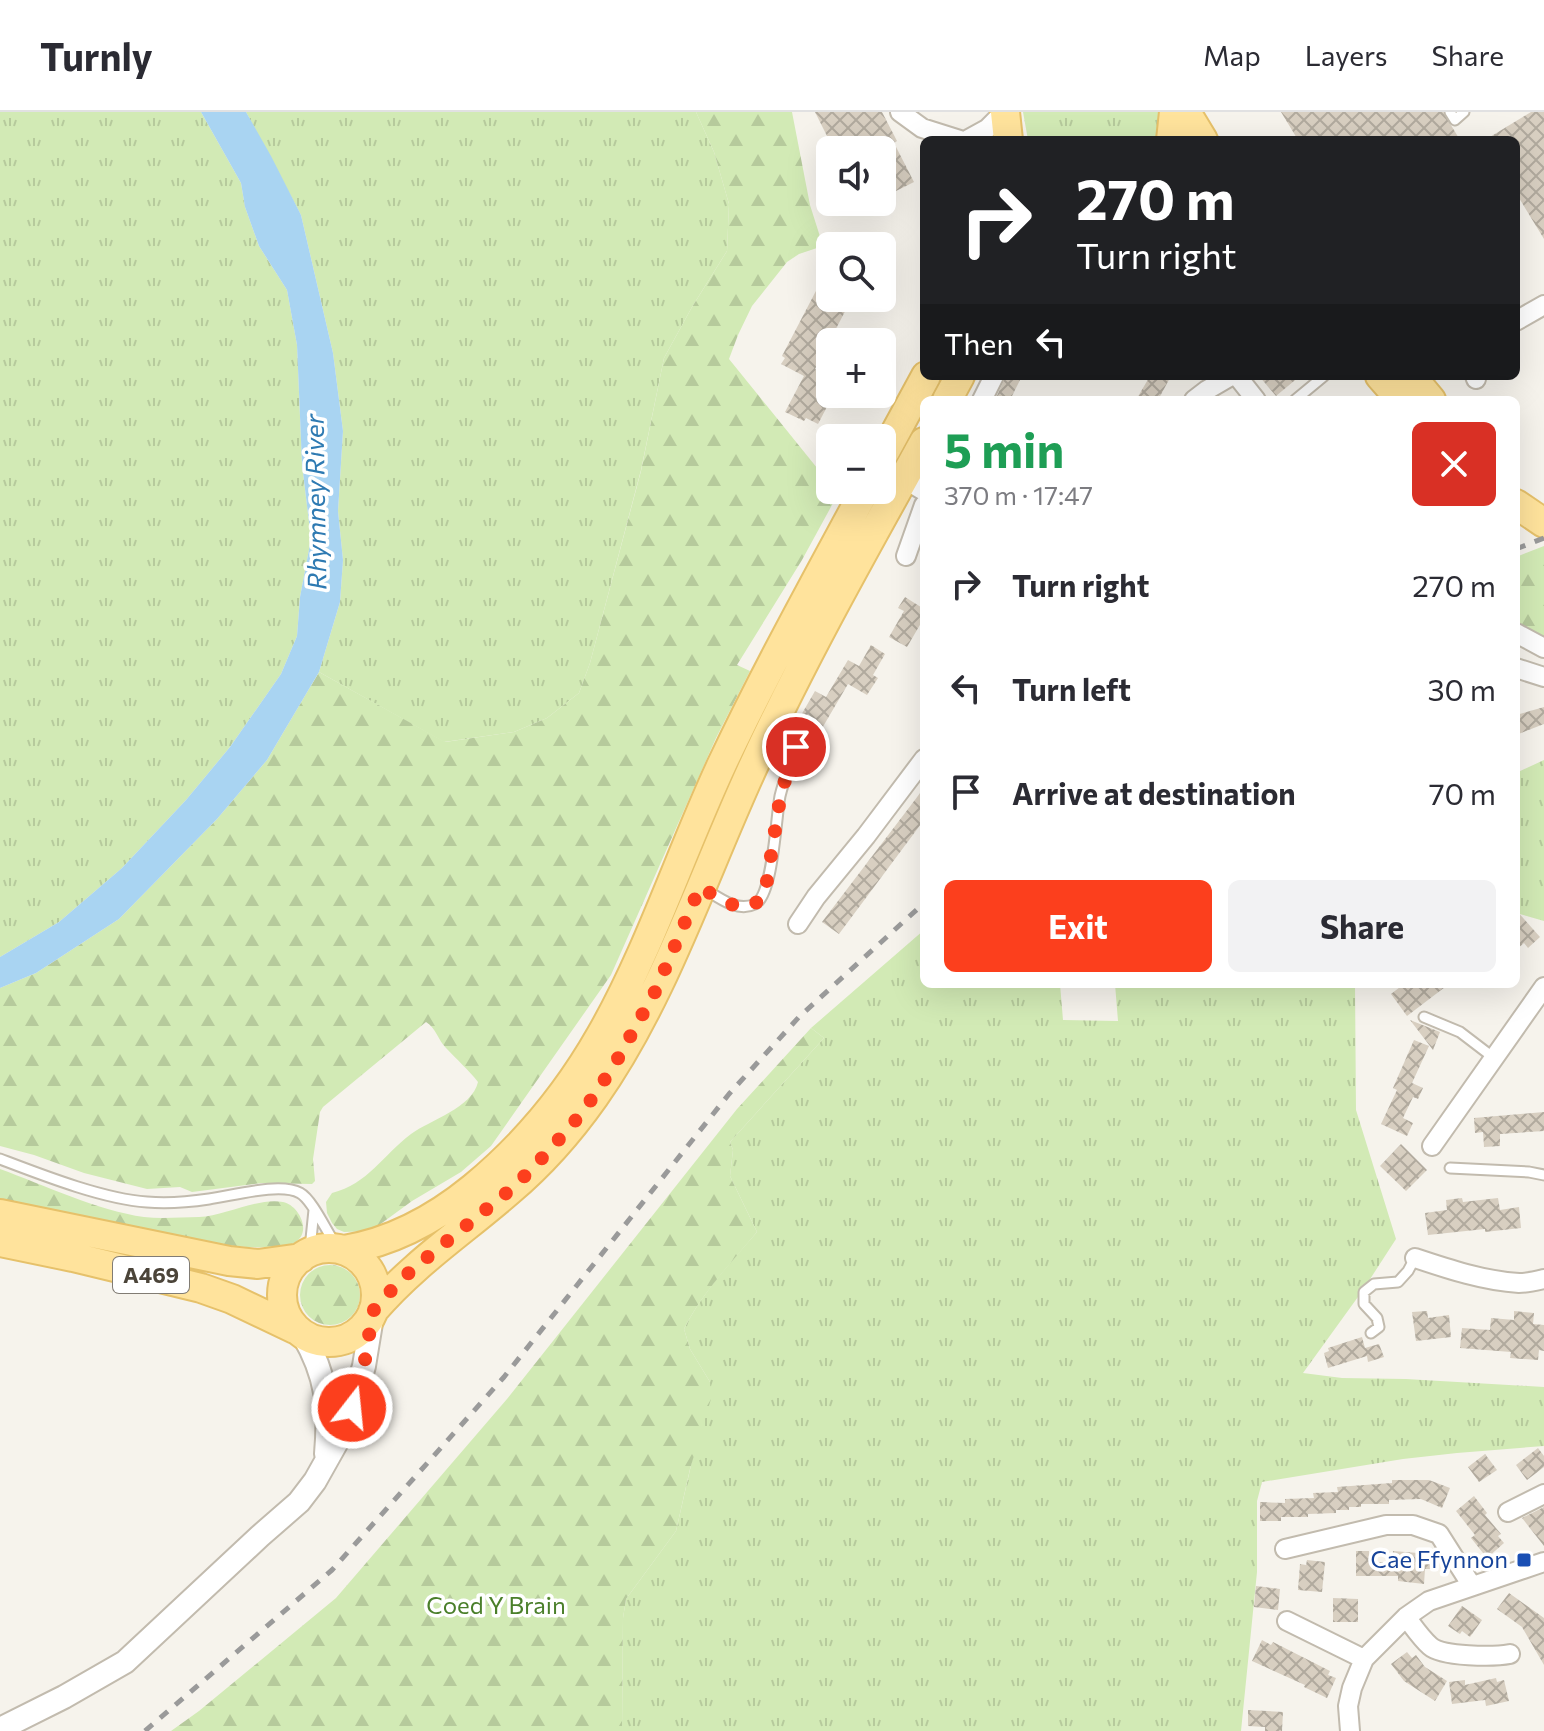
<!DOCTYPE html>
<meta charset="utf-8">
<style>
:root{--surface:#fff;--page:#f2f2f3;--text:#2b2b33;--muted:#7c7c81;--line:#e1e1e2;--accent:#fc3f1d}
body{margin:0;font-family:Commissioner,sans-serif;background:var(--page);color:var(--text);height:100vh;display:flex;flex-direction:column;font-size:30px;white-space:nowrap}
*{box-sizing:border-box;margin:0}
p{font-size:26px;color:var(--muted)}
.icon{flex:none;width:44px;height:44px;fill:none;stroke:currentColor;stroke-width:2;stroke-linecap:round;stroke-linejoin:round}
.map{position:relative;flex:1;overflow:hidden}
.sheet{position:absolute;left:920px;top:284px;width:600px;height:592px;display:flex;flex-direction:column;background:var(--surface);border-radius:12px;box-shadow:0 8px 32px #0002}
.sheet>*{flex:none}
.top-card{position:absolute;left:920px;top:24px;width:600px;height:244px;border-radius:12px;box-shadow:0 8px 32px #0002;background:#202124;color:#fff;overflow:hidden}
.tools{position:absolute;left:816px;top:24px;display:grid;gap:16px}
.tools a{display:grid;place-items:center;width:80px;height:80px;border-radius:12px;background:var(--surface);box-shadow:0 8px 32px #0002;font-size:40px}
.pin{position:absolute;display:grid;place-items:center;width:68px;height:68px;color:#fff;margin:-34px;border:4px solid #fff;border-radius:50%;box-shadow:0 2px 8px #0007}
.me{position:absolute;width:88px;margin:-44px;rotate:16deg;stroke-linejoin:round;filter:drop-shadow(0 0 6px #0008)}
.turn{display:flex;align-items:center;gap:28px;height:168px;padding:0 24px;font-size:36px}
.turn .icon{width:104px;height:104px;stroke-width:2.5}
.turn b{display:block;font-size:56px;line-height:68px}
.then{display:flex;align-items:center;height:76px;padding:0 24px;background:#0003;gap:16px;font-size:30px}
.round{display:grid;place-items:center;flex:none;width:84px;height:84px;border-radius:12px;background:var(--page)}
.summary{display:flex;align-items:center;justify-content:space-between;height:136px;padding:0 24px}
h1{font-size:48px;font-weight:700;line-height:60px;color:#1e9e55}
.button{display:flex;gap:16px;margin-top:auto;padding:16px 24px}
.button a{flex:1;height:92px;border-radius:12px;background:var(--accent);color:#fff;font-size:32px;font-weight:700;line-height:92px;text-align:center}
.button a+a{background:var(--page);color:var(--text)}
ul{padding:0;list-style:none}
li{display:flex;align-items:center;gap:24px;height:104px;padding:0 24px}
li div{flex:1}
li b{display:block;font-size:30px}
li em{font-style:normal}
header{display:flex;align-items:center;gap:48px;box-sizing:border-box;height:112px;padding:0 40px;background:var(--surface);border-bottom:2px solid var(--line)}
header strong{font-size:38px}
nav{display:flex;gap:44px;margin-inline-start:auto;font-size:28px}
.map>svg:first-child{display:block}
.grass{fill:url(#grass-tufts)}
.forest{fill:url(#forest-firs)}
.water{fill:#a9d4f2}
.building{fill:url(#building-cross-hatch)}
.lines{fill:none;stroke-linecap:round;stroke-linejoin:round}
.service-casing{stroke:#c2bbae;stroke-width:13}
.minor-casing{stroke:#c2bbae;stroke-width:22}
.tertiary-casing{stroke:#c2bbae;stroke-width:26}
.primary-casing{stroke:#e6c16a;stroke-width:32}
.service{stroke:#fff;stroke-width:9}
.minor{stroke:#fff;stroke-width:18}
.tertiary{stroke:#fff;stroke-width:22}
.primary{stroke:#ffe39c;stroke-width:28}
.rail{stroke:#9a9a9a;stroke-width:5;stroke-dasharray:10 10;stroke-linecap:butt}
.route{stroke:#fc3f1d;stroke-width:14;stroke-dasharray:0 25.2}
.transit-dot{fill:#1a4fb4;stroke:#fff;stroke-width:3}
.labels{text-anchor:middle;stroke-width:7;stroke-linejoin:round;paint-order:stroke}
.shield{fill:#fff;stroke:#817c74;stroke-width:2}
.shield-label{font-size:22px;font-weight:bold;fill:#4b4439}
.transit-label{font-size:24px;fill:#164399;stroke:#fff;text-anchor:end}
.park-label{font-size:24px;fill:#4a7f2a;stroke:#fff}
.water-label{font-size:26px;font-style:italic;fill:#2e7ab2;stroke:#fff}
</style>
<header>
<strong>Turnly</strong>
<nav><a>Map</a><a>Layers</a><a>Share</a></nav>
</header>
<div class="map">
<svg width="1544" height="1619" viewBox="0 0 1544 1619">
<defs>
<pattern id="grass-tufts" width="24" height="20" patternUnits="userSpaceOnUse" patternTransform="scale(2)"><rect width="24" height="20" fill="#d2eab5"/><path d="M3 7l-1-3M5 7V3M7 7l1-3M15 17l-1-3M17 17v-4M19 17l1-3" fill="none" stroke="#b6ca9c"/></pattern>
<pattern id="forest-firs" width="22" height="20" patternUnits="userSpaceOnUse" patternTransform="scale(2)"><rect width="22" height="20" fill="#d2eab5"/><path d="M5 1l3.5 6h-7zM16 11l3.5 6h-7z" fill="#b6ca9c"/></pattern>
<pattern id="building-cross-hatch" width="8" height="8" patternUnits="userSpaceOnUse" patternTransform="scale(2)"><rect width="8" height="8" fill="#d8cfc1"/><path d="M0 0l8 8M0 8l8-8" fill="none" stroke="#b1aa9e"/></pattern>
</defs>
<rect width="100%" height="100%" fill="#f6f3ec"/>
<path class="grass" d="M0,0h201l40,71 4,24 14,39 28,44 10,55 5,119 9,75 -11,58 -3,39 -16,38 -51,73 -44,53 -64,68 -63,54 -59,35z
M246,0h450l18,40 15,52 -2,47 -35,56 -28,51 -23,112 -51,193 -11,30 -32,25 -33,14 -70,10 -125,-70 21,-70 3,-42 -5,-49 5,-80 -10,-78 -32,-138z
M1023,0h137v14l-5,14h-127z
M1544,648v161l-28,-8v-140z
M924,818v54h136l3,36 55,1 -3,-37h240l1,126 40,129 -33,51 -60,83 39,5 64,1 138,8v59l-87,7 -54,6 -141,23 -5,19v71l-16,159h-619l1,-113 3,-19 50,-68 34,-149 -20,-33 -6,-20c18,-36 46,-66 73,-97l-27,-56 3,-26 -3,-8 94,-104 -13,-10z"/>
<path class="forest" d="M696,0h96l18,93 13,41 -24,8 -12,8 -35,44 -14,29 -9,24 101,125v6h5l3,4 -36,66 -65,105 13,6 -34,67 -105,237 -120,171 -30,26 -49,29 -41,30 -27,1 -7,-3 -5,-6 -5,-10 -1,-11 6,-9c36,-9 51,-38 79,-59 19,-14 61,-26 67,-52 -10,-13 -21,-22 -32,-34 -8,-8 -10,-20 -20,-26l-103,85 -3,5 -7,47 2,22 -3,3 -50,-1 -70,9 -12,-5 -33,2 -63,-16 -50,-18 -34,-9v-158l36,-15 83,-54 98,-100 50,-59 52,-88 126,70 69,-10 33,-14 32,-25 11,-30 51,-192 23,-113 28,-51 35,-56 2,-47 -15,-52z
M1544,434v91l-28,-16v-64z
M811,916l13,10 -94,104 3,8 -3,26 27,56c-26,31 -55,61 -73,97l6,20 20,33 1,17 -21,70 -14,62 -50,68 -3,19 -1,113h-451l28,-20 137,-113 171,-199 230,-290z
M0,1057c44,16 99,42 144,48 18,2 38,0 55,0 26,-1 60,-20 84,-15 16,3 30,31 11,41 -6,4 -16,4 -24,4 -30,2 -60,-5 -90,-9 -60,-10 -120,-23 -180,-34z
M300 1183a30 30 0 1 1 60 0a30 30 0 1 1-60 0Z"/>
<path class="water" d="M201,0h45l25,44 30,59 32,138 10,78 -5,80 5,49 -3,42 -21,70 -52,88 -50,59 -98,100 -83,54 -36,15v-31l59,-35 63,-54 64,-68 44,-53 51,-73 16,-38 3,-39 11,-58 -9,-75 -5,-119 -10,-55 -28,-44 -14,-39 -4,-24z"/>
<path class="building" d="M815,0h67l15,29 -3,2 20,39 -32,16v-48h-48z
M1281,0h162l17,28h-162z
M1531,0h13v127l-28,-46v-53h-31z
M830,152v34h22l-37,71 15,8v24l-12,23 -12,-6 -2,3 -19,-9 19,-36 -23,-12 4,-6 -3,-2z
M1006,264h16l-12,24h-15z
M1150,264h21l-13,24h-22z
M1259,264h41l-24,20z
M905,485l19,12v9l-17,29 -18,-10 15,-26 -6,-3z
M871,533l14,9 -12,21 5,3 -11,17 -19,-11 -27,46 -21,-13 15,-26 11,6 22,-37 11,6z
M1544,595v17l-28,11v-20z
M924,676v32l-85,114 -17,-12z
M1516,798l24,27 -12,11 -4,-5 -8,7z
M1404,872h45l-42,32 -16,-22z
M1410,908l30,12 -7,18z
M1414,928l15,6 -17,37 11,5 -5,11 -5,-2 -10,21 10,5 -6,13 -26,-12 16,-34 -4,-2z
M1544,1000v19l-44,3v12l-16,1 -1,-15 -8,1 -1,-15z
M1401,1032l26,26 -21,21 -26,-25z
M1462,1086l1,4 35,-4 2,12 19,-3 2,21 -36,4v-3l-57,6 -3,-22 22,-3 -1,-10z
M1427,1199l1,7 21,-3 2,22 -35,4 -4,-29z
M1514,1199l20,2 -1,11 11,1v26l-5,-1 -1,10 -28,-2 1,-6 -51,-4 2,-20 28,2 1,-12 23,2z
M1362,1225l3,11 14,-4 5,13 -16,5 -1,-6 -39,12 -4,-15 5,-2 -1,-3z
M1538,1336l6,8v11l-17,13 -11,-15z
M1485,1342l12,16 -18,12 -11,-15z
M1392,1368h37l21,8 -8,20 -21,-9 -32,1v4h-28v3h-12v3h-13v3l-28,1v3h-27v4h-21v-19l25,1v-4l29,-1 -1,-5 25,-1 -1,-5 55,-4z
M1474,1384l13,17 -2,2 16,19 -3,2 6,7 -17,15 -16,-20 4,-3 -19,-24z
M1544,1395v39l-22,-28z
M1356,1439h13v11h23l1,-11 38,3 -1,15h-5l-1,15 -26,-3v-5h-42z
M1307,1448l18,2 -3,30 -24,-2 2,-26 6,1z
M1256,1474l24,3 -2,21 -24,-3z
M1509,1481l35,25v47l-22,-38 -25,-18z
M1333,1486l25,1v23h-25z
M1462,1494l20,14 -12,17 -8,-6 -2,3 -12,-8z
M1262,1528l9,5 2,-3 57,29 -2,4 8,3 -9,20 -23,-11 1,-2 -53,-24z
M1407,1540l5,6 4,-3 9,12 22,14 -12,20 -31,-20 -13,-17z
M1496,1566l1,4 7,-2 5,21 -23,5 -1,-6 -33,4 -3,-22 16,-2v5z
M1248,1598l35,2 -1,19h-17v-4l-17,-1z"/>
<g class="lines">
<g class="service-casing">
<path id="service" d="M1450,0l5,8 9,-8
M1295,288l29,-24
M703,776c15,9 34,25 52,16 18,-8 21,-87 25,-108 4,-17 11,-33 16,-49
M1424,905l36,15 34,26
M0,1047c42,16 103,40 147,43 21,2 42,0 62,-3 23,-3 71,-17 91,-6 13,7 28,42 38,55
M1450,1056l79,4 15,3
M305,1143l6,-16 3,-29
M1371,1221l8,-6 -2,-9 -13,-14v-12l10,-8 24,-2 10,-11 7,-13"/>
</g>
<g class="minor-casing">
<path id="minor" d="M900,0l22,16 38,12
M967,28l20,-11 17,-17
M1516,209l28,-16
M1237,264l19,24
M1475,264l1,3
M982,288l12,-24
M1194,288l13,-10 24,-14
M904,367l20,12
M906,444l18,-51
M1516,521l28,15
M1516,556l28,9
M798,812l18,-27 50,-61 58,-77
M1432,1034l112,-159
M1415,1146c33,11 69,23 104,25 8,0 17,-2 25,-4
M1508,1400l36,-18
M1285,1437l101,-24h27l26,9 33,52
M1406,1505c7,9 15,21 24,29 12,11 64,11 80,8
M1287,1509l77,38
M1350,1619l-2,-25 4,-18 12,-29 42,-42 23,-16 115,-39"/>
</g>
<g class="tertiary-casing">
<path id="tertiary" d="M303,1223c24,41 27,73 23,119
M0,1617l64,-32 61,-35 135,-126 39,-34 16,-21 32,-57 17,-58 9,-55"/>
</g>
<g class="primary-casing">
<path id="primary" d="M1005,0l3,28
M1186,0l17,28
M1171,28l3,-28
M1380,264l21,24
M1411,264l20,24
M947,288l13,-24
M882,345l44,-81
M1516,392l28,19
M0,1102l229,47 29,3 43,-6
M0,1130l73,15 128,31 31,11 63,30
M282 1183a47 47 0 1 1 94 0a47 47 0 1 1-94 0Z
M344,1138c49,-8 91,-31 129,-62 51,-42 95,-95 128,-153 49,-86 79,-181 121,-271 44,-93 94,-183 143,-274
M373,1199c40,-47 90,-80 136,-120 32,-27 61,-60 85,-94 69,-98 108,-219 158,-328 51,-111 112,-219 172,-327"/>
</g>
<use href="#service" class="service"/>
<use href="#minor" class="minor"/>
<use href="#tertiary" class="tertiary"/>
<use href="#primary" class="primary"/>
<path class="rail" d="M1516,437l28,-11
M145,1619l187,-161 172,-193 225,-283 70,-77 125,-114"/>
</g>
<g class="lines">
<path class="route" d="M352,1296l12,-42 9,-55 23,-26 18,-17 96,-78 22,-21 40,-44 22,-29 22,-34 40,-72 44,-103c21,12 47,34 65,6l16,-100 15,-46"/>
</g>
<rect class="transit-dot" x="1516" y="1440" width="16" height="16" rx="4"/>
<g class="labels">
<rect class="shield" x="113" y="1145" width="76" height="36" rx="6"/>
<g class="shield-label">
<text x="151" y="1171">A469</text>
</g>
<g class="transit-label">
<text x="1508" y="1456">Cae Ffynnon</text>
</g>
<g class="park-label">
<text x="496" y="1502">Coed Y Brain</text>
</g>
<g class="water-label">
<text transform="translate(316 390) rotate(-91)" y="9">Rhymney River</text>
</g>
</g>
</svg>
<div class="tools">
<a><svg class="icon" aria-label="sound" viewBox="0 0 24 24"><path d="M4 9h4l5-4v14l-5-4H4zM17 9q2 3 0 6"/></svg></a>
<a><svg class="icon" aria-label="search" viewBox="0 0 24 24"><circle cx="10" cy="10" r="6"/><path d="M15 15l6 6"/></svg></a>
<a>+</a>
<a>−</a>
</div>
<div class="pin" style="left:796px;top:635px;background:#d93025"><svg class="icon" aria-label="arrive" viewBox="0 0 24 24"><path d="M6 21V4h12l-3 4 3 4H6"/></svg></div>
<svg class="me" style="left:352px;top:1296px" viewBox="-20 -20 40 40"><circle r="17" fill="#fc3f1d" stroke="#fff" stroke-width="3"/><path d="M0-11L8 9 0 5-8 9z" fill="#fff"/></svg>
<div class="top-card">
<div class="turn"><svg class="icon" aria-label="right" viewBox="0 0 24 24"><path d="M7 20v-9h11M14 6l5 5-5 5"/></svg><div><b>270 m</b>Turn right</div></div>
<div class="then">Then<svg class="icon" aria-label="left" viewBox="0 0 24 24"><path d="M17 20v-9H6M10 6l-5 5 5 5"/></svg></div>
</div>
<section class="sheet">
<div class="summary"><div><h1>5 min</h1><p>370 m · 17:47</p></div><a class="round" style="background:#d93025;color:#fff"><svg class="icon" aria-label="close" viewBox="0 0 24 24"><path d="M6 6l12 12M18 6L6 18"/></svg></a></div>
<ul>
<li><svg class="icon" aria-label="right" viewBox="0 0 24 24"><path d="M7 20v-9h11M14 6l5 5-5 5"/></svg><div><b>Turn right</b></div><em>270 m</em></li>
<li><svg class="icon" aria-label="left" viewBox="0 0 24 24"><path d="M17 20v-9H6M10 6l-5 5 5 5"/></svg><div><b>Turn left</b></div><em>30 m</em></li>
<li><svg class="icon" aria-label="arrive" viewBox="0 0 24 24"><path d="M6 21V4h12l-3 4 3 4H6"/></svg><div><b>Arrive at destination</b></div><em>70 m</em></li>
</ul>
<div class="button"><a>Exit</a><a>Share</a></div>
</section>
</div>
